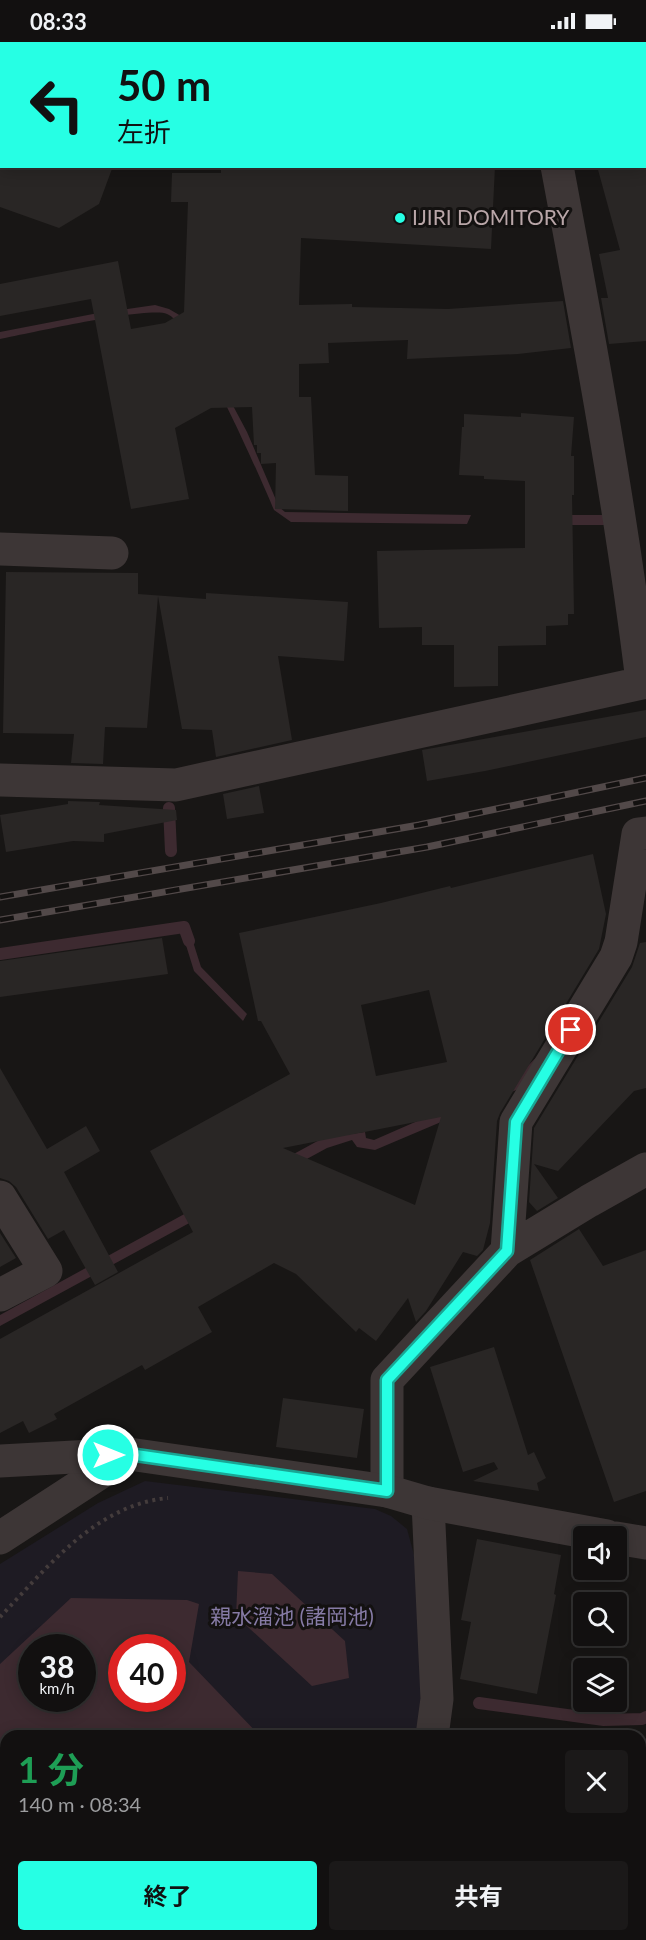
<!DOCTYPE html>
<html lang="ja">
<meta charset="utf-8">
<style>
:root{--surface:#121010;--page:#1b1919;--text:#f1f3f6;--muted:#9c9d9f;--line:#313030;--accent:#26ffe4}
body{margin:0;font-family:Lato,"Noto Sans JP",sans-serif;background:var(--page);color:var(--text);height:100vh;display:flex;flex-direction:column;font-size:22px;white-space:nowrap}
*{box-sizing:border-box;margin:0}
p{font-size:20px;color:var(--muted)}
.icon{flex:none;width:33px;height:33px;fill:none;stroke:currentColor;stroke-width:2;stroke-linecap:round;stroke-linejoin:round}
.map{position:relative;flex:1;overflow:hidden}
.side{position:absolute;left:0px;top:1688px;width:646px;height:212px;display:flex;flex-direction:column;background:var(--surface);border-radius:18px 18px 0 0;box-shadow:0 3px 15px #0003,0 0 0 2px var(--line)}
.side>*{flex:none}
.top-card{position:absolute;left:0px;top:0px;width:646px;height:126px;box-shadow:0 3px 15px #0003,0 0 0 2px var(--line);background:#26ffe4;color:#111;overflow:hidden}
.controls{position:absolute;left:573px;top:1484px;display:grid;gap:12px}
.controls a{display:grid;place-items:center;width:54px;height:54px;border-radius:6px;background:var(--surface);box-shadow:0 3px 15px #0003,0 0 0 2px var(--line);font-size:30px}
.speed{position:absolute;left:18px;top:1592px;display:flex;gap:12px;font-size:30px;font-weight:700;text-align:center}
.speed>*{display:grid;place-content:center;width:78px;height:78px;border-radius:50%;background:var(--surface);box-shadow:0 3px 15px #0003,0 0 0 2px var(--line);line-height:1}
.speed small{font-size:15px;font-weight:400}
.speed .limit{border:9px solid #d22;background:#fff;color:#111}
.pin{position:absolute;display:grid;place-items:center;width:51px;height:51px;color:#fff;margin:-26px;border:3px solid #fff;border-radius:50%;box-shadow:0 2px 6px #0007}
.me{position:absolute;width:66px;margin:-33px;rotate:90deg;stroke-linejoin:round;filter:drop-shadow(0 0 4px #0008)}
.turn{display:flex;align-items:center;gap:21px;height:126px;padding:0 18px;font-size:27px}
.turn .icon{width:78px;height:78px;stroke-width:2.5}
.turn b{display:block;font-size:42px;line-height:51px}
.round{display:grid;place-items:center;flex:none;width:63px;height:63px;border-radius:6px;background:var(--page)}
.overview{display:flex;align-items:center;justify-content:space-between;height:102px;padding:0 18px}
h1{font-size:36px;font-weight:700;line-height:45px;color:#1e9e55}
.cta{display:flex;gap:12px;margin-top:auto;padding:12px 18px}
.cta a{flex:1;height:69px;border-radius:6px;background:var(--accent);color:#111;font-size:24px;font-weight:700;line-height:69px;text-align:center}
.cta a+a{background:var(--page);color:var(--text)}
.status{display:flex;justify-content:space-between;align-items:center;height:42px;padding:0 30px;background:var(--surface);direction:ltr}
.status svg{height:16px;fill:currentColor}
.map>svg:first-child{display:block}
.green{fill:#1e1b23;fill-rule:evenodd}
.water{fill:#3d2a30;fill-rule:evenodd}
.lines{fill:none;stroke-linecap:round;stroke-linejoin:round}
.stream{stroke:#3d2a30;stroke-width:12}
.building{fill:#292625;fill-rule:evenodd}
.path{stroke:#443c3c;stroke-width:4;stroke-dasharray:3 4.5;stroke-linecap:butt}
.minor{stroke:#3d3636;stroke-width:33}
.tertiary{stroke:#3d3636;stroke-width:33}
.rail-casing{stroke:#524949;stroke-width:7}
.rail{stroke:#131110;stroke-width:4.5;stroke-dasharray:14;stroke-linecap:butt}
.route-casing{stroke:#19a694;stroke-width:15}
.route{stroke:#26ffe4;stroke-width:10}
.poi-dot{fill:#26ffe4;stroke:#131110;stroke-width:2}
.labels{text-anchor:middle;stroke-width:6;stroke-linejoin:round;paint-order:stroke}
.poi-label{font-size:21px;fill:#b9a6a8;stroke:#131110;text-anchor:start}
.park-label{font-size:21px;fill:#867ba6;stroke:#131110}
</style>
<div class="status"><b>08:33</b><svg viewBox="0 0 49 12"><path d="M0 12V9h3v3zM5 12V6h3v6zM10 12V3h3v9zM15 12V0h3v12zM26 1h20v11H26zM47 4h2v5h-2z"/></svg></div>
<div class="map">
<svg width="646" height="1898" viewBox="0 0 646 1898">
<rect width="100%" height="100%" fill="#181615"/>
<path class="green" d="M145,1439l230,28 16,7 16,13 9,33 7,44 -3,129 -414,1v199h389l-1,5h-394v-376l98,-61zM32,1605h50v51h-50zM122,1605h50v51h-50z"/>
<path class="water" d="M155,263l14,4 12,7 16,22 50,94 32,75 6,5 186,3 -4,9 -176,-2 -17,-12c-14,-33 -80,-186 -107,-196 -19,-8 -140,20 -167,25v-7l93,-18z
M530,473h84v10h-84z
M188,884l13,41 46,47 -4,7 -49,-50 -13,-42z
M555,996l-34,50 -146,62 -18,-3 -5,-7 -25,8 -327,178v-11l323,-177 42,-6 1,6 8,2 142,-62z
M238,1529l34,3 73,67 4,37 -37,8 -76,-70z
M71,1556l116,2 12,4 -10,58 70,73 66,-5v5l-319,1v199h333l-1,5h-338v-276zM32,1605h50v51h-50zM122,1605h50v51h-50z"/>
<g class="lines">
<path class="stream" d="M169,766l2,43
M0,912l184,-27 5,14
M479,1661l125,17 38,-1 4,-2"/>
</g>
<path class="building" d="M0,124h113l-14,38 -40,24 -59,-21z
M221,124h274l-4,83 -190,-11 -2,67 53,-1v3l96,2 115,-8 8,47 -53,6 -111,5 1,-19 -80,3 1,20 -30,1v33h12l4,78 33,1v35l-73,-2 1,-46 -15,1v-11h-4v-8h-3l-2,-38 -41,1 -36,20 14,71 -58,10 -40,-210 -91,17v-32l118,-23 13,68 34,-6 19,-11 4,-110h-17l1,-29h49z
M597,124h49v175l-37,3 -8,-46h7l-9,-44 21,-4z
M521,371l53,4 -3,39h3v39h-2l2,119h-6v11l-22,1v19l-48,1v40l-44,1v-42h-32v-18l-43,1 -2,-77 148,-3v-67l-41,-2v-3l-25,-1 3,-48h2v-13l57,3z
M6,530l132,1v21l68,5v-6l142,9 -4,59 -66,-5 14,84 -76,17 -4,-27 -30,-1 -24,-133 -11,132 -42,-1 -2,37 -32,-1 3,-29 -71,-1z
M646,668v27l-161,34 -58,10 -5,-31z
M259,744l5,27 -37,6 -4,-25z
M68,759l32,1 -1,3 77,5 1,10 -73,14v8l-31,-1 -67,11 -6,-37 68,-11z
M593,812l13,60 -7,35 -99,164 -3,8 -7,102 -7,27 -6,6 -14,-4 -37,59 -10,11 -8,-24 -32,43 -17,-13 -3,4 -60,-58 -22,-11 -76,44 14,25 -67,38 -3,-5 -88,49 3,5 -28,14 -6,-12 -23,12v-94l193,-107 -43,-81 140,-77 -29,-53h-3l-19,-88 142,-30 69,-17 1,2zM429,948l18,72 -71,14 -15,-71zM441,1075l-26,88 -132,-57z
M162,896l6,36 -168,23v-36z
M646,900v146l-12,3 -76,80 -24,-7 24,34 -21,13 -8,-9 5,-74 98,-161 8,-24z
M0,1026l47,81 39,-23 14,25 -36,21 54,100 -23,13 -31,-55 -16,9 -32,-52 -7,-6 -9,-3z
M579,1187l24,37 43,-16v241l-32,11 -84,-242z
M0,1191l16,25 -16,9z
M494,1305l34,108 6,-3 12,26 -9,5 2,8 -66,-10 25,-12 -4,-7 -31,10 -33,-105z
M283,1356l81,11 -7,49 -81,-11z
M477,1497l84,16 -7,39 2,1 -19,99 -77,-15 11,-57 -10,-2z"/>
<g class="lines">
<path class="path" d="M0,1575c47,-49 95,-112 168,-119
M363,1898l1,-5"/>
<path class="minor" d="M533,0v2
M557,124c32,171 64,343 85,515
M0,507l112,4
M0,738l176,5 470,-103
M0,1155l46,74 -46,24
M507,1209l82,-50 57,-32
M387,1449v-111l120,-129 9,-129 100,-165 5,-15 17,-108 8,-1
M428,1461l9,196 -5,37
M0,1496l129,-84
M405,1898l1,-5"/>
<path class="tertiary" d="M0,1419l129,-7 258,37 41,12 179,33
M616,1496l30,5"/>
<g class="rail-casing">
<path id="rail" d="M0,855l419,-72 227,-47
M0,878l427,-73 219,-46"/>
</g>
<use href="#rail" class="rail"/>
</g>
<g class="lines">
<g class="route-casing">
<path id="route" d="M108,1413l21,-1 258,37v-111l120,-129 9,-129 55,-92"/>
</g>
<use href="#route" class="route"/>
</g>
<circle class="poi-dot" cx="400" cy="176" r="6"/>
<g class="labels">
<g class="poi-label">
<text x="412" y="183">IJIRI DOMITORY</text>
</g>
<g class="park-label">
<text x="292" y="1582">親水溜池 (諸岡池)</text>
</g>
</g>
</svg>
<div class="controls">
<a><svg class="icon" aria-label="sound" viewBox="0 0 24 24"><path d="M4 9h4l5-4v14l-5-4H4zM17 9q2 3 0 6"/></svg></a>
<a><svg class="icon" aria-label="search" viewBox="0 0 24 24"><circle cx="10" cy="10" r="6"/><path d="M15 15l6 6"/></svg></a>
<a><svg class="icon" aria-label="layers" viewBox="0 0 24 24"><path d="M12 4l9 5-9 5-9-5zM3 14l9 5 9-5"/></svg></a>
</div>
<div class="speed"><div>38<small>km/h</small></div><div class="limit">40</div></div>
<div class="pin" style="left:571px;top:988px;background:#d93025"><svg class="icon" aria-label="arrive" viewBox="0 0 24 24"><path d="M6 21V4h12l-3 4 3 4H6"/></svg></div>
<svg class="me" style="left:108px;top:1413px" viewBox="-20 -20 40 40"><circle r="17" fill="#26ffe4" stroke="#fff" stroke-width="3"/><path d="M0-11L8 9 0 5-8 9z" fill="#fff"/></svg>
<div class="top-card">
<div class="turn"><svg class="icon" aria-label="left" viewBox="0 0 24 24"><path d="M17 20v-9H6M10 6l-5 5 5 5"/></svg><div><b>50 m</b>左折</div></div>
</div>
<section class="side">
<div class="overview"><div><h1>1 分</h1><p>140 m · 08:34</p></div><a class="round"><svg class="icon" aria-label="close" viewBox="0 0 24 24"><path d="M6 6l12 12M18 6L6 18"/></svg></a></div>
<div class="cta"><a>終了</a><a>共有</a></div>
</section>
</div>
